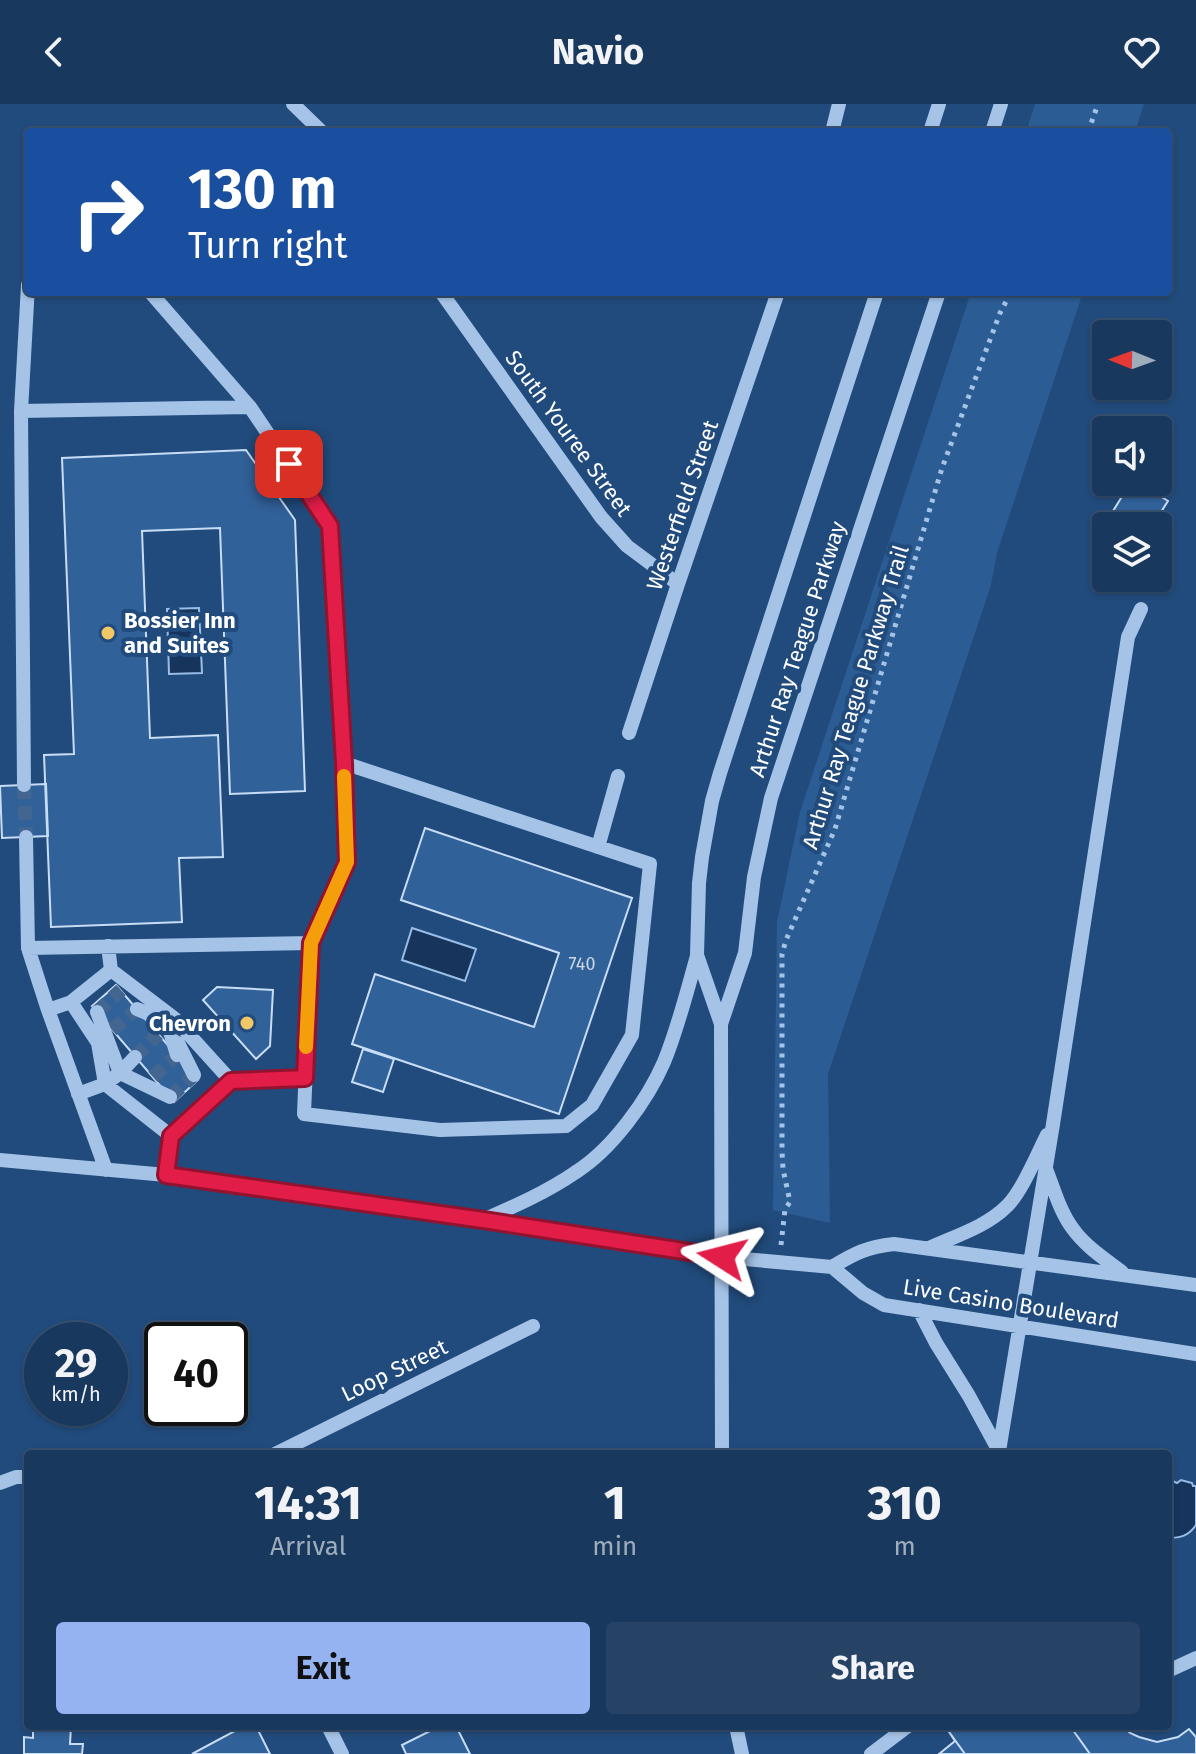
<!DOCTYPE html>
<style>
:root{--surface:#19385d;--page:#264366;--text:#f1f3f6;--muted:#9facbc;--line:#375272;--accent:#95b2f1}
body{margin:0;font-family:"Fira Sans",sans-serif;background:var(--page);color:var(--text);height:100vh;display:flex;flex-direction:column;font-size:30px;white-space:nowrap}
*{box-sizing:border-box;margin:0}
p{font-size:26px;color:var(--muted)}
.icon{flex:none;width:44px;height:44px;fill:none;stroke:currentColor;stroke-width:2;stroke-linecap:round;stroke-linejoin:round}
.map{position:relative;flex:1;overflow:hidden}
.panel{position:absolute;left:24px;top:1346px;width:1148px;height:280px;display:flex;flex-direction:column;background:var(--surface);border-radius:8px;box-shadow:0 2px 6px #0004,0 0 0 2px var(--line)}
.panel>*{flex:none}
.hud{position:absolute;left:24px;top:24px;width:1148px;height:168px;border-radius:8px;box-shadow:0 2px 6px #0004,0 0 0 2px var(--line);background:#1a4fa0;color:#fff;overflow:hidden}
.needle{width:52px;rotate:271deg}
.buttons{position:absolute;left:1092px;top:216px;display:grid;gap:16px}
.buttons a{display:grid;place-items:center;width:80px;height:80px;border-radius:8px;background:var(--surface);box-shadow:0 2px 6px #0004,0 0 0 2px var(--line);font-size:40px}
.speed{position:absolute;left:24px;top:1218px;display:flex;gap:16px;font-size:40px;font-weight:700;text-align:center}
.speed>*{display:grid;place-content:center;width:104px;height:104px;border-radius:50%;background:var(--surface);box-shadow:0 2px 6px #0004,0 0 0 2px var(--line);line-height:1}
.speed small{font-size:20px;font-weight:400}
.speed .limit{border:4px solid #111;border-radius:12px;background:#fff;color:#111}
.pin{position:absolute;display:grid;place-items:center;width:68px;height:68px;color:#fff;margin:-34px;border-radius:16px;box-shadow:0 4px 12px #0006}
.me{position:absolute;width:88px;margin:-44px;rotate:279deg;stroke-linejoin:round;filter:drop-shadow(0 0 6px #0008)}
.turn{display:flex;align-items:center;gap:28px;height:168px;padding:0 32px;font-size:36px}
.turn .icon{width:104px;height:104px;stroke-width:2.5}
.turn b{display:block;font-size:56px;line-height:68px}
.eta{display:flex;justify-content:space-evenly;align-items:center;height:136px;text-align:center}
.eta b{font-size:48px;font-weight:700;line-height:56px}
.primary-button{display:flex;gap:16px;margin-top:auto;padding:16px 32px}
.primary-button a{flex:1;height:92px;border-radius:8px;background:var(--accent);color:#111;font-size:32px;font-weight:700;line-height:92px;text-align:center}
.primary-button a+a{background:var(--page);color:var(--text)}
header{display:flex;justify-content:space-between;align-items:center;height:104px;padding:0 32px;background:var(--surface);font-size:36px;font-weight:700}
.map>svg:first-child{display:block}
.green{fill:#2b5c94}
.water{fill:#17355c;stroke:#98bee7;stroke-width:2}
.building{fill:#316199;stroke:#c8ddf5;stroke-width:2}
.lines{fill:none;stroke-linecap:round;stroke-linejoin:round}
.minor-tunnel{stroke:#426690;stroke-width:14;stroke-dasharray:14 7;stroke-linecap:butt}
.path{stroke:#a5c3e6;stroke-width:5;stroke-dasharray:4 6;stroke-linecap:butt}
.minor{stroke:#a5c3e6;stroke-width:14}
.route-casing{stroke:#92132f;stroke-width:20}
.route{stroke:#e11d48;stroke-width:14}
.slow{stroke:#f59e0b;stroke-width:14}
.poi-dot{fill:#f2c766;stroke:#214b7c;stroke-width:3}
.labels{text-anchor:middle;stroke-width:8;stroke-linejoin:round;paint-order:stroke}
.number-label{font-size:18px;fill:#ccd8e6}
.street-label{font-size:22px;fill:#fff;stroke:#214b7c}
.poi-label{font-size:22px;font-weight:bold;fill:#fff;stroke:#214b7c;text-anchor:start}
</style>
<header><svg class="icon" aria-label="back" viewBox="0 0 24 24"><path d="M15 5l-7 7 7 7"/></svg>Navio<svg class="icon" aria-label="heart" viewBox="0 0 24 24"><path d="M12 20l-8-8c-3-5 5-10 8-4 3-6 11-1 8 4z"/></svg></header>
<div class="map">
<svg width="1196" height="1650" viewBox="0 0 1196 1650">
<rect width="100%" height="100%" fill="#214b7c"/>
<path class="green" d="M1035,0h109l-9,28h-109z
M971,188h112l-86,261 -6,32 -163,489 2,149 -57,-13 4,-288 23,-110z"/>
<path class="water" d="M199,504l3,65 -33,1 -2,-65z
M412,824l64,21 -11,32 -63,-21z
M1168,1375l9,4 4,-3 11,3 1,3h3v39c-8,11 -15,13 -28,13z"/>
<path class="building" d="M246,346l49,70 10,271 -75,3 -10,-266 -78,3 8,207 68,-3 5,122 -44,1 3,64 -131,5 -7,-172 30,-1 -12,-296z
M1131,378h7l30,19 -16,25h-46v10l-6,-4z
M46,680l2,52 -46,2 -2,-52z
M425,724l207,70 -73,216 -207,-70 23,-70 159,53 25,-74 -158,-53z
M116,881l82,95 -24,22 -82,-96z
M217,883l56,3 -3,56 -14,13 -53,-59z
M363,945l31,10 -11,33 -31,-10z
M33,1622h38l-1,18h13l-1,10h-58v-17l9,1z
M244,1622h12l14,28h-78z
M440,1622h16l14,28h-64l-4,-9z
M950,1622h173l7,7 9,4 18,5 21,-5 11,-8 7,8v17h-257l16,-13 -8,-12z
M950,1622h120l20,28h-125l-18,-25z"/>
<g class="lines">
<path class="minor-tunnel" d="M24,681l2,52
M97,908l24,-22
M112,926l25,-21
M135,953l23,-23
M153,973l24,-22
M170,993l24,-22"/>
<path class="path" d="M1088,28l10,-28
M781,1141l4,-36 5,-7 -7,-33 -1,-17v-198l4,-14 49,-111 107,-361 58,-155 11,-21"/>
<path class="minor" d="M293,0l29,28
M832,28l7,-28
M930,28l9,-28
M992,28l9,-28
M150,188l100,115
M441,188l160,225 26,29 51,38
M21,307l7,-126
M629,629l49,-149 100,-292
M24,681l-3,-374 229,-4 80,119 14,237 3,99 -36,81 -283,5 20,62 58,160
M26,733l2,111
M598,743l20,-71
M311,839l-7,171 136,16 126,-4 26,-21 40,-70 18,-171 -306,-101
M108,842l3,24 63,48 57,63 -60,55 -5,39
M71,898l40,-32
M137,905l26,11
M48,906l23,-8 27,41 7,41 15,-11 50,24
M97,908l23,61
M157,911l10,7 10,33
M721,920l24,-71 9,-76 17,-79 168,-506
M178,939l16,32
M120,969l15,-16
M231,977l74,-3
M78,990l27,-10 66,52
M0,1056l166,15 317,45 239,37 110,10 31,26 21,12 312,49
M1046,1065c8,20 14,43 27,60 13,18 32,30 49,43
M483,1116c32,-14 64,-28 93,-48 36,-23 71,-71 88,-110 14,-34 23,-71 33,-106
M929,1144c26,-12 57,-21 78,-42 15,-15 30,-51 40,-71
M832,1163c23,-14 35,-20 62,-23l302,41
M919,1206l17,33 33,53 31,57
M999,1347l54,-327 75,-487 13,-28
M275,1350l258,-128
M722,1350l-1,-430 -24,-69 2,-72 3,-26 10,-56 8,-28 157,-481
M0,1379l16,-6h12
M1168,1567l28,-13
M328,1622l14,28
M736,1622l6,28
M871,1650l37,-28"/>
</g>
<g class="lines">
<g class="route-casing">
<path id="route" d="M289,360l41,62 14,237 3,99 -36,81 -6,135 -74,3 -60,55 -5,39 317,45 239,37"/>
</g>
<use href="#route" class="route"/>
<path class="slow" d="M306,943l5,-104 36,-81 -3,-86"/>
</g>
<g class="poi-dot">
<circle cx="108" cy="529" r="8"/>
<circle cx="247" cy="919" r="8"/>
</g>
<g class="labels">
<g class="number-label">
<text x="582" y="866">740</text>
</g>
<g class="street-label">
<text transform="translate(569 329) rotate(54)" y="8">South Youree Street</text>
<text transform="translate(682 401) rotate(-71)" y="8">Westerfield Street</text>
<text transform="translate(797 545) rotate(-72)" y="8">Arthur Ray Teague Parkway</text>
<text transform="translate(855 593) rotate(-73)" y="8">Arthur Ray Teague Parkway Trail</text>
<text transform="translate(1011 1199) rotate(9)" y="8">Live Casino Boulevard</text>
<text transform="translate(394 1266) rotate(-26)" y="8">Loop Street</text>
</g>
<g class="poi-label">
<text x="124" y="524">Bossier Inn<tspan x="124" dy="25">and Suites</tspan></text>
<text x="231" y="927" text-anchor="end">Chevron</text>
</g>
</g>
</svg>
<div class="buttons">
<a><svg class="needle" viewBox="-14 -14 28 28"><path d="M0-13l5 13h-10z" fill="#e53935"/><path d="M0 13l5-13h-10z" fill="#9facbc"/></svg></a>
<a><svg class="icon" aria-label="sound" viewBox="0 0 24 24"><path d="M4 9h4l5-4v14l-5-4H4zM17 9q2 3 0 6"/></svg></a>
<a><svg class="icon" aria-label="layers" viewBox="0 0 24 24"><path d="M12 4l9 5-9 5-9-5zM3 14l9 5 9-5"/></svg></a>
</div>
<div class="speed"><div>29<small>km/h</small></div><div class="limit">40</div></div>
<div class="pin" style="left:289px;top:360px;background:#d93025"><svg class="icon" aria-label="arrive" viewBox="0 0 24 24"><path d="M6 21V4h12l-3 4 3 4H6"/></svg></div>
<svg class="me" style="left:722px;top:1153px" viewBox="-20 -20 40 40"><path d="M0-17L14 15 0 8-14 15z" fill="#e11d48" stroke="#fff" stroke-width="4"/></svg>
<div class="hud">
<div class="turn"><svg class="icon" aria-label="right" viewBox="0 0 24 24"><path d="M7 20v-9h11M14 6l5 5-5 5"/></svg><div><b>130 m</b>Turn right</div></div>
</div>
<section class="panel">
<div class="eta">
<div><b>14:31</b><p>Arrival</p></div>
<div><b>1</b><p>min</p></div>
<div><b>310</b><p>m</p></div>
</div>
<div class="primary-button"><a>Exit</a><a>Share</a></div>
</section>
</div>
